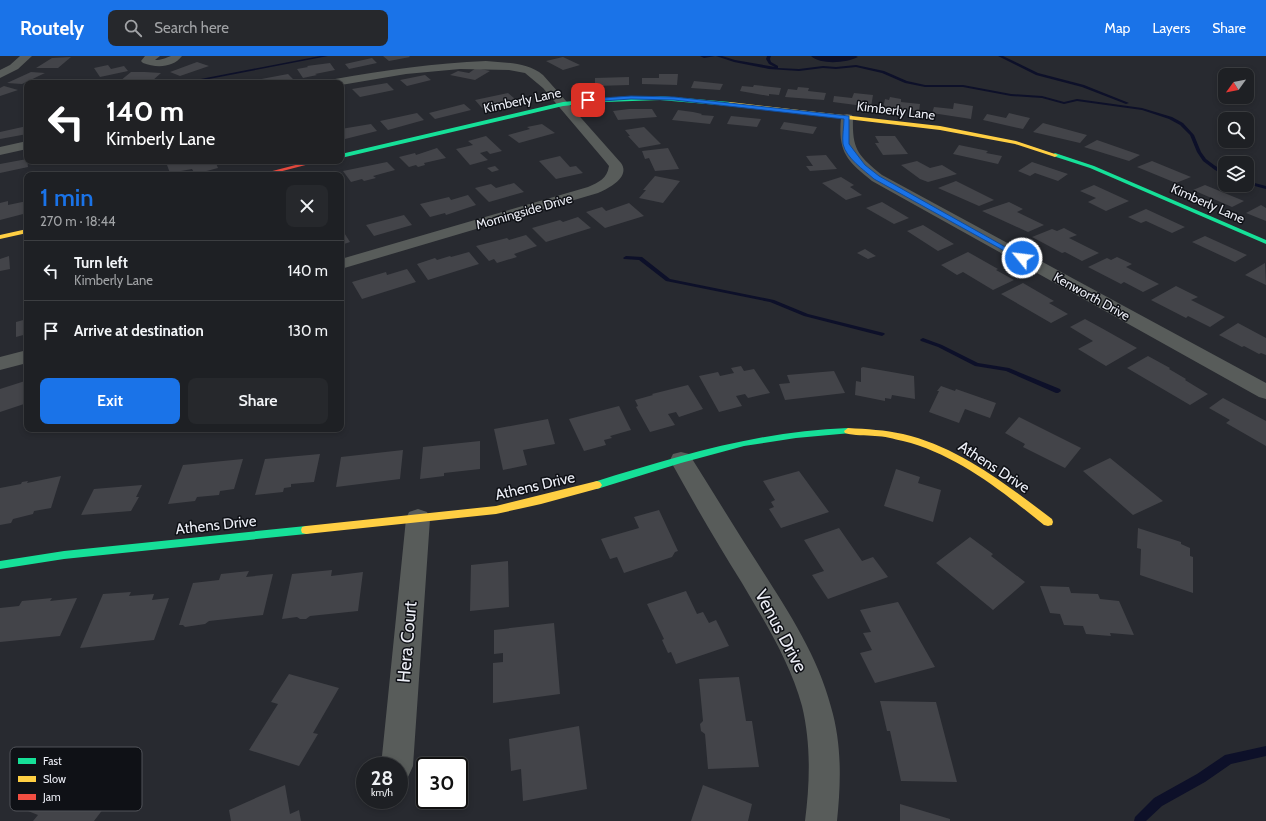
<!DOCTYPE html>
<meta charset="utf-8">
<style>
:root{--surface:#1e2024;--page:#26282c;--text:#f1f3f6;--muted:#a1a3a6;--line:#3c3e41;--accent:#1a73e8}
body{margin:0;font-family:Cabin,sans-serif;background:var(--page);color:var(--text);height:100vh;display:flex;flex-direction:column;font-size:15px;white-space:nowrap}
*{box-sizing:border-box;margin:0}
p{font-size:13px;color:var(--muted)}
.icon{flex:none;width:22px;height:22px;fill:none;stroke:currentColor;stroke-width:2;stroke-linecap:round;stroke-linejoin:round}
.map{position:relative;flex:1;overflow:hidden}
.side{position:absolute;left:24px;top:116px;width:320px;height:260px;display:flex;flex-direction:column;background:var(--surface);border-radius:8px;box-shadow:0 2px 6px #0003,0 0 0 1px var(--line)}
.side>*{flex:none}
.guide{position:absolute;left:24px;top:24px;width:320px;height:84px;border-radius:8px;box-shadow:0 2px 6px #0003,0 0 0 1px var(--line);background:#202124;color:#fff;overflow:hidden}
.needle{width:26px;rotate:237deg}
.buttons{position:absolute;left:1218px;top:12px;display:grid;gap:8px}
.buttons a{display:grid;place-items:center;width:36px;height:36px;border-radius:8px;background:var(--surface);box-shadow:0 2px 6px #0003,0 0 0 1px var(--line);font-size:20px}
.speed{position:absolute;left:356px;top:701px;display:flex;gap:8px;font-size:20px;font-weight:700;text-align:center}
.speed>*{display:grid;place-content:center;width:52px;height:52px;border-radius:50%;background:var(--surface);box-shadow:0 2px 6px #0003,0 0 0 1px var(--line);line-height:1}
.speed small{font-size:10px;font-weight:400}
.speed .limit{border:2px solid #111;border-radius:6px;background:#fff;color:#111}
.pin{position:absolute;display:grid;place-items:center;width:34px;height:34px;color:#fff;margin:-17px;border-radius:8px;box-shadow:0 2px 6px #0006}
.me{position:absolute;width:44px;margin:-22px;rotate:299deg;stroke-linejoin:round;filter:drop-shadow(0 0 3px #0008)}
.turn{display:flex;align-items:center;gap:14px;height:84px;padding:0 16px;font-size:18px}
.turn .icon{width:52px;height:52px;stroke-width:2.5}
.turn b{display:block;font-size:28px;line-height:34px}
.round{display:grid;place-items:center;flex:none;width:42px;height:42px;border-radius:8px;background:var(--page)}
.head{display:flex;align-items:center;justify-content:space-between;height:68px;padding:0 16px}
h1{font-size:24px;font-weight:600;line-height:30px;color:var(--accent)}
.primary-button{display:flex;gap:8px;margin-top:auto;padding:8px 16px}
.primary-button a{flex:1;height:46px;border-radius:8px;background:var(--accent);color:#fff;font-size:16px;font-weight:600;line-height:46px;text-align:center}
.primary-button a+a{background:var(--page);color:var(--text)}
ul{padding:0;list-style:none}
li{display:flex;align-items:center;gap:12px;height:60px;padding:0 16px;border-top:1px solid var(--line)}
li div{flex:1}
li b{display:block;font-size:15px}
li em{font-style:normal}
header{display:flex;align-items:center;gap:24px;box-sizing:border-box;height:56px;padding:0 20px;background:var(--accent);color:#fff}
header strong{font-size:19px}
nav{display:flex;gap:22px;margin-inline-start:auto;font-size:14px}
.search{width:280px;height:36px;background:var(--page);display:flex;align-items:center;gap:10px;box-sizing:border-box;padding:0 14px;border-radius:8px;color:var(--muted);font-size:15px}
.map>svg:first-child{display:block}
.water{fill:#0d1029}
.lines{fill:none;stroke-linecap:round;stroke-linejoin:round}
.stream{fill:#0d1029;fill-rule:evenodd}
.building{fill:#434449}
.street{fill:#585c5a;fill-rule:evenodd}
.fast{fill:#16e098;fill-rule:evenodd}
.slow{fill:#ffcf43;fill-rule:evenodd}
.jam{fill:#f24e42;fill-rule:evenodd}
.route{fill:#1a73e8;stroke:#114b97}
.labels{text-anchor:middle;stroke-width:3;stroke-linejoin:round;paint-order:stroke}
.far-street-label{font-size:13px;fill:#eceef6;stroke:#0f1116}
.street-label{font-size:15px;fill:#eceef6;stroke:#0f1116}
.near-street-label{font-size:18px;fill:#eceef6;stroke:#0f1116}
.key{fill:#0f1116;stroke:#515359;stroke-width:1}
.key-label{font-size:11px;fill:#eceef6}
</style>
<header>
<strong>Routely</strong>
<div class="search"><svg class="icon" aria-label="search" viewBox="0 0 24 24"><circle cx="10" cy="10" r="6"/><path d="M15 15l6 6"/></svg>Search here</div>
<nav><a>Map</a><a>Layers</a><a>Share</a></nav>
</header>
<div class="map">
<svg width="1266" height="765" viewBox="0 0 1266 765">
<rect width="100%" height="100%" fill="#282a30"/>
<path class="water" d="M811,0h45l2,1c-11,6 -38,8 -47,-1z"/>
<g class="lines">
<path class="stream" d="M320,0h8l-140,27h-8z
M700,0h15l-11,2z
M716,0h6l13,4 40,7 -6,-3 -3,-5 1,-3h4l-1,3 1,3 7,4v2l21,1 24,-3 13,1 20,-2 28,6 23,10 18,4h38l48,9 31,2 22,6 13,-3 65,9 30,9 11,6 11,12 7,17 5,7 8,6 11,7v3l-10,-5 -12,-9 -6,-9 -7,-17 -10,-10 -11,-6 -27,-9 -65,-9 -13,3 -22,-6 -31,-2 -48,-9h-38l-20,-4 -23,-10 -26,-6 -20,2 -13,-1 -24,3 -30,-2 -35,-7z
M998,0h5l35,17 46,12 45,18 -3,1 -44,-17 -46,-12z
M1247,125l19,5v3l-19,-5z
M626,200l16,1 28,22 104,21 34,14 76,19 1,1 -3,2 -78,-20 -34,-14 -104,-21 -27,-21 -15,-1 -1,-1z
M923,282l19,7 36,18 31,5 51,21 1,2 -3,2h-2l-50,-22 -31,-5 -37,-19 -17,-6 -1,-1 1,-1z
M1266,690v10l-35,8 -26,18 -43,24 -16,15h-12l1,-4 19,-19 43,-24 28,-19z"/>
</g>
<path class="building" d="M383,0h26l1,1 -21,4z
M71,1l-13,11h-22l16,-10z
M563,1l17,8 -17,5 -17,-9z
M372,2l5,5 -28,6 -4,-5z
M197,6l12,4 -29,10 -10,-4z
M330,7l5,7 -20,4 2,1 -14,3 -6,-9 11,-2 -1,-1z
M108,9l3,4 13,-3 4,5 -28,6 -6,-9z
M476,12l14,3 -15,9 -25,-5 8,-4 11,2z
M31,16l14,1 -23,11 -15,-1z
M131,16h14l16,1 -9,8h-14l-2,2h-12l2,-2h-6z
M288,18l6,6 -13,3h-23l-2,-3z
M659,18h19l-1,11 -35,-1v-6h17z
M425,19l6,5 -24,6 -7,-6z
M629,21v8l-34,1v-8z
M694,25l29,3 -3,6 -29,-2z
M387,27l7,7 -34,7 -8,-8z
M754,29l27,3 -2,7 -10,-1v2l-29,-5 2,-5 11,1z
M4,30l14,4 -18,6v-8z
M798,31l11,1 -1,3 18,2 -2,7 -39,-3 3,-8 9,1z
M508,37l7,6 -33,9 -7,-8z
M854,37l19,2 -2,12 -38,-5 1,-6 18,2z
M890,41l11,2v3l19,2 -1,7 -36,-3 2,-9 4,1z
M954,47l19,3 -2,13 -39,-6 2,-6 19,2z
M464,48l7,6 -36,9 -6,-6z
M629,53h23l5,8 -39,3 -5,-9z
M678,54l15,2 9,2 -1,1 13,1 -4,8 -38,-4z
M417,57l7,7 -36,10 -8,-9z
M1009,57l21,5 -7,11 -40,-9 4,-6 19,4z
M731,60l30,3 -4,8 -30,-3z
M784,66l33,5 -4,7 -33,-5z
M1043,67l44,12 -7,8 -47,-11z
M371,68l6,7 -36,9v-11z
M542,68l13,9 -36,10 -11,-8 22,-6 -3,-2z
M27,70v8l-27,5v-7z
M644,71l17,17 -22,4 -11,-12h2l-5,-6z
M486,80l16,15 -12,3 -3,-3 -7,2 8,7 -18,5 -7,-8 13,-3 -13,3 -7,-8 17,-4 -5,-4z
M875,80h20l13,18 -25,1 -8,-12h4z
M1097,84l43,15 -11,6 -45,-14z
M959,89l29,6 -2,2 16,3 -4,8 -45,-10z
M437,92l9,10 -22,5 1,2 -7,2 -2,-2 -7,2 -10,-10 16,-4 1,2z
M668,92l11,21 -24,2 -6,-13 -4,1 -3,-8z
M826,99l11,14 -27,2 -4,-5h7l-7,-10z
M560,100l10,11 6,-1 7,7 -27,6 -17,-18z
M27,103l1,8 -28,6v-9z
M185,105h30l3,7 -23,6 -3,-5 -22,4 -3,-8z
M917,105l13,7 12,-3 15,9 -29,8 -8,-3 -19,-14z
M1152,105l39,16 -15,6 -39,-16z
M387,106l8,8 -22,6 3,2 -12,3 -2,-2 -11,3 -8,-11z
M1032,106l36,12 -10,7 -23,-8 -5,3 -12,-5z
M495,110l4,4 -7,2 -5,-4z
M655,120l25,5 -17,22 -24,-5 7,-8h-3z
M841,121l13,8 -4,2 12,8 -16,5 -24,-17z
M956,125l38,19 -15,6 -41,-18z
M514,127l10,9 -35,10 -14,-14 16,-4 5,4z
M1094,129l35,16 -23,10 -18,-9 8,-4 -16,-7z
M1205,129l39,16 -12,6 -39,-17z
M468,139l8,10 -30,10 -1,-2 -15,4 -10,-13 29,-7 2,3z
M8,145v4l19,-4v12l-27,7v-17z
M882,146l27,16 -15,6 -28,-16z
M1009,146l14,7 -6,3 27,13 -16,7 -46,-21z
M629,147l15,13 -39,12 -19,-16 16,-5 4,4z
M1261,149l5,3v13l-20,-8z
M1146,153l39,18 -13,6 -26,-12 -5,2 -13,-6z
M404,159l8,10 -38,11 -8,-11z
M578,161l13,11 -45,14 -14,-14 28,-8 3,2z
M923,169l31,19 -16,7 -31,-20z
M1064,172l13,7 -8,3 30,15 -17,8 -17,-9 -3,1 -30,-16 20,-8 5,2z
M343,175l7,11 -9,3v-13z
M526,179l11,11 -23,8 3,3 -20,6 -3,-4 -5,2 -13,-15 31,-8 2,2z
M1205,180l42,19 -12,7 -43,-20z
M865,193l11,7 -8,3 -11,-6z
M469,196l10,12 -51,16 -11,-16 18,-6 2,2 13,-4 1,1z
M968,196l30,17 -2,1 18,10 -21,10 -30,-18 -6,3 -16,-10z
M9,200l1,13 -10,2v-12z
M1117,201l15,7 -6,3 33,17 -16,8 -19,-10 -3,2 -33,-17 19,-9 4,2z
M1265,207l1,22 -21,-10z
M407,213l9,13 -54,17 -10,-17 34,-10 1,3z
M1023,227l31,18 -5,2 19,11 -17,9 -50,-29z
M1176,230l22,11 -7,3 34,17 -15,10 -22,-11 -2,2 -35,-18z
M27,263v15l-11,3v-15z
M1085,263l20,11 32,18 -31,18 -28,-17 15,-8 -23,-14z
M1238,267l28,15v17l-5,-2 -2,1 -15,-8 -2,1 -23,-12z
M1148,300l22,12 -1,1 17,10 -1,1 23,14 -18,11 -63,-37z
M741,310l3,5 10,-2 16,24 -22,5 -3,-4 -9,2 6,10 -23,6 -20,-36 19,-4 2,4 14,-3 -3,-5z
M863,311l51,9 1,23 -23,-4 -1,4 -6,-1v3l-30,-6 1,-14 5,1v-14z
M834,315l11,22 -60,7 -6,-16 11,-1 -3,-8z
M25,325l2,22 -27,9v-23z
M688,329l15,24 -24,8 -3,-5 -8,2 7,11 -25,7 -14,-25 2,-1 -3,-6 18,-5 -1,-1z
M941,330l14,5 1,-2 40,14 -6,15 -25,-9 -6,14 -30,-11 10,-21h-2z
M1223,342l43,23v25l-40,-23 4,-3 -21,-12z
M619,350l12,24 -21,6 2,2 -8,2 2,5 -22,6 -15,-32z
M1019,361l62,31 -16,20 -42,-21 2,-3 -20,-11z
M548,363l7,25 -32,6 4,15 -24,5 -9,-41z
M480,385v28l-36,4v3l-24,3 3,-32z
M403,394l-3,29 -64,8 5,-30z
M320,398l-6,28 -23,2v3l-7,1 -1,4 -28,3 10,-36z
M1110,402l53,43 -30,14 -50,-44z
M243,403l-9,30 -14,2 -1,4 -22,2 -2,4 -27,3 15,-39z
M896,413l24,8 -2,6 23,7 -8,32 -49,-16z
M799,415l30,41 -48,16 -12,-19 5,-2 -3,-5 4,-2 -12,-19z
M61,420l-10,32 -17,3 -1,3 -20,5 -2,4 -11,2v-37l21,-4 1,-2 6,-1 -1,2z
M142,429l-6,12h3l-8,14 -50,4 13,-26z
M659,454l19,41 -3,1 -3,5 -48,16 -7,-16 -7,2 -9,-20 38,-11 -5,-11z
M839,472l23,33 11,-4 15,20 -60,22 -16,-24 12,-4 -20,-31z
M1138,472l43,14v2l9,4v8l3,1v36l-53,-18 1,-26 -4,-1z
M970,481l23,17 -2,2 34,26 -32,28 -57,-47z
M508,505l1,46 -39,4 1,-46z
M332,514l-1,6 32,-4 -5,39 -48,5 -4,3h-6l-3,-2 -15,2 10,-45z
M249,515l-3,6 27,-3 -10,41 -54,6 -4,3 -20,3 -2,-2h-4l14,-42 26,-3 2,-6z
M1040,530l29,1 2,6 27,1 2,5 19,2 15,34 -24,-2 1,3 -25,-2 -3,-8 -19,-1 -4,-11 -10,-1z
M686,535l11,23 6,-2 6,11 7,-3 13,26 -53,18 -5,-12 -3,1 -6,-13 2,-1 -17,-35z
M131,536l-2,4 25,-2 -2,6 17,-2 -15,42 -74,8 23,-54z
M52,542l-2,3 27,-3 -17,38 -60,6v-34l19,-2 3,-5z
M898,546l37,65 -60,16 -15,-30 12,-3 -9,-17 8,-1 -11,-22z
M554,567l6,71 -67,9v-40l10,-1v-9l-9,1v-24z
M289,618l50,14 -26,45 5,1 -19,32 -50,-16 29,-46 -7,-2z
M739,621l7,44h6l7,46 -51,2 -3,-35 -4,-3 -1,-7 3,-3 -4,-42z
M880,645l56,1 21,80 -56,-1 -11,-50h-3z
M579,670l8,63 -64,12 -2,-32 -10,2 -2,-32z
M45,710l25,9 7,-8 23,8 4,-3 14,5 2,5 3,1 -29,38h-61l5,-6 -25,-10z
M285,729l5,29 9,-4 2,11h-70l-2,-11z
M703,729l49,19 -4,17h-57z
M900,748l50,15v2h-50z"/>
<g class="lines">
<path class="street" d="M20,0h12l-14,13 -18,9v-8l10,-5z
M145,0h15l-5,4c7,0 10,-2 16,-4 3,0 7,0 11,0 -9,12 -26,12 -39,7l-2,-2z
M486,5c19,2 41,1 57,14l78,88c10,14 -13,26 -23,30l-257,76v-10l247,-72c11,-5 19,-8 21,-21l-4,-5 -62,-73 -18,-15 -16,-3 -49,-1 -54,5 -65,11v-2h-12l2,-3 4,-1c50,-9 100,-16 151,-18z
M847,58l5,1 1,3c-1,32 5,37 29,57l384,208v16l-7,-2 -387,-216c-26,-21 -34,-29 -31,-63l1,-3z
M27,85v8l-27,6v-8z
M27,294v13l-27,7v-13z
M681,396l8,2c24,38 47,76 71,113 28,44 58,89 71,140 11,37 10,76 6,114h-32c5,-38 6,-78 -3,-115 -12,-44 -37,-84 -60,-123 -25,-40 -49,-81 -72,-123l3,-6z
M418,453l9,3 3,7 -17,247 -5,11 -9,4v-15h-18l25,-247 3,-7z"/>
<path class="fast" d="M660,40l70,6 3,2 -3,2 -70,-6 -55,2 -42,4 -222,52v-4l222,-52 42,-4z
M1055,97l39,13 172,74v4l-176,-76 -37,-12 -1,-1z
M848,372l4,3 -1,2 -55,5 -52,8 -63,17 -84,26 -3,-1 -2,-3 2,-3c84,-26 165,-51 254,-54z
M306,470l4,1 1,3 -1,3 -4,1 -242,25 -64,10v-8l64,-10z"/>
<path class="slow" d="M730,46l210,24 76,15 42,14 -3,2 -40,-13 -75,-14 -212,-25v-2z
M27,173v4l-27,6v-4z
M848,372c19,1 37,2 55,6 56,13 104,51 149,85l1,3 -1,3 -4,1 -4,-1c-42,-34 -88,-71 -141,-84 -9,-2 -19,-5 -28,-5 -9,-1 -21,0 -30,-3l-1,-2z
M597,425l3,1 2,3 -2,3 -59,16 -45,10 -190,20 -4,-1 -1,-3 1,-3 4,-1 190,-20z"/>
<path class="jam" d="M311,105h10l-54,14h-10z"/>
</g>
<path class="route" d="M631,40l43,1 175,19v28l16,21 14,11 146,82 -6,1 -145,-80c-10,-9 -28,-21 -31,-35 -1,-7 1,-18 1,-25l-170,-19 -43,-1 -43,3 -3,-2 3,-1z"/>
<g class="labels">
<g class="far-street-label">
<text transform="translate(522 44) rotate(-12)" y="5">Kimberly Lane</text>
<text transform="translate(896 54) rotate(7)" y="5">Kimberly Lane</text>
<text transform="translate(1208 147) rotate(24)" y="5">Kimberly Lane</text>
<text transform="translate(524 155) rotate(-16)" y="5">Morningside Drive</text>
<text transform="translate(1092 240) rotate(29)" y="5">Kenworth Drive</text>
</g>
<g class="street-label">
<text transform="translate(994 411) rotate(33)" y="5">Athens Drive</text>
<text transform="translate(535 430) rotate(-13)" y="5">Athens Drive</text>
<text transform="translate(216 469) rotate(-6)" y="5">Athens Drive</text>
</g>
<g class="near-street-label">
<text transform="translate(781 575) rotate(62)" y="6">Venus Drive</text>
<text transform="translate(407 586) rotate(-85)" y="6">Hera Court</text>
</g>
</g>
<rect x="10" y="691" width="132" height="64" rx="6" class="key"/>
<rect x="18" y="702" width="18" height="6" fill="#16e098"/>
<rect x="18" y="720" width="18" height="6" fill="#ffcf43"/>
<rect x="18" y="738" width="18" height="6" fill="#f24e42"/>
<g class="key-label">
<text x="43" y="709">Fast</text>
<text x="43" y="727">Slow</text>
<text x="43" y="745">Jam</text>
</g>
</svg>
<div class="buttons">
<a><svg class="needle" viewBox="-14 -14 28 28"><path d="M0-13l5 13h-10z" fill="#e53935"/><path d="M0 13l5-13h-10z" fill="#a1a3a6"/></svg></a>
<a><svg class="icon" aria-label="search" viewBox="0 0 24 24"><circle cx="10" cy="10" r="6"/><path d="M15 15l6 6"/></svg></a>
<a><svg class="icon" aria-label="layers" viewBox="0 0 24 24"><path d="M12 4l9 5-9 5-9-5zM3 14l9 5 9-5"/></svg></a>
</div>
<div class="speed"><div>28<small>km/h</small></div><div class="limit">30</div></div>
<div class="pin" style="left:588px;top:44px;background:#d93025"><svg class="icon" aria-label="arrive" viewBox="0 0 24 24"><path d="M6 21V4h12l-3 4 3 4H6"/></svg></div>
<svg class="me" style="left:1022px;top:202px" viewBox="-20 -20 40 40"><circle r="17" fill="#1a73e8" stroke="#fff" stroke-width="3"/><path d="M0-11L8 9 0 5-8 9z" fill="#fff"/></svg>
<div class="guide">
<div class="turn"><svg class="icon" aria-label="left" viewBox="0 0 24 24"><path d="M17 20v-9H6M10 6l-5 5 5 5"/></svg><div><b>140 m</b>Kimberly Lane</div></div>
</div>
<section class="side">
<div class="head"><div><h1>1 min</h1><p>270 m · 18:44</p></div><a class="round"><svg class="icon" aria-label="close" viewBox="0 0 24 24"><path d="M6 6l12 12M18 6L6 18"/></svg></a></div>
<ul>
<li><svg class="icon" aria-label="left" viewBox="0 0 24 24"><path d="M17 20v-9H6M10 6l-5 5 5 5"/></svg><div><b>Turn left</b><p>Kimberly Lane</p></div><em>140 m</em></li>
<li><svg class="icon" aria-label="arrive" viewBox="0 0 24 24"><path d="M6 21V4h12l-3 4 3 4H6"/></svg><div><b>Arrive at destination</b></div><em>130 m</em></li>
</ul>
<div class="primary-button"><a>Exit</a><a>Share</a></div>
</section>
</div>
